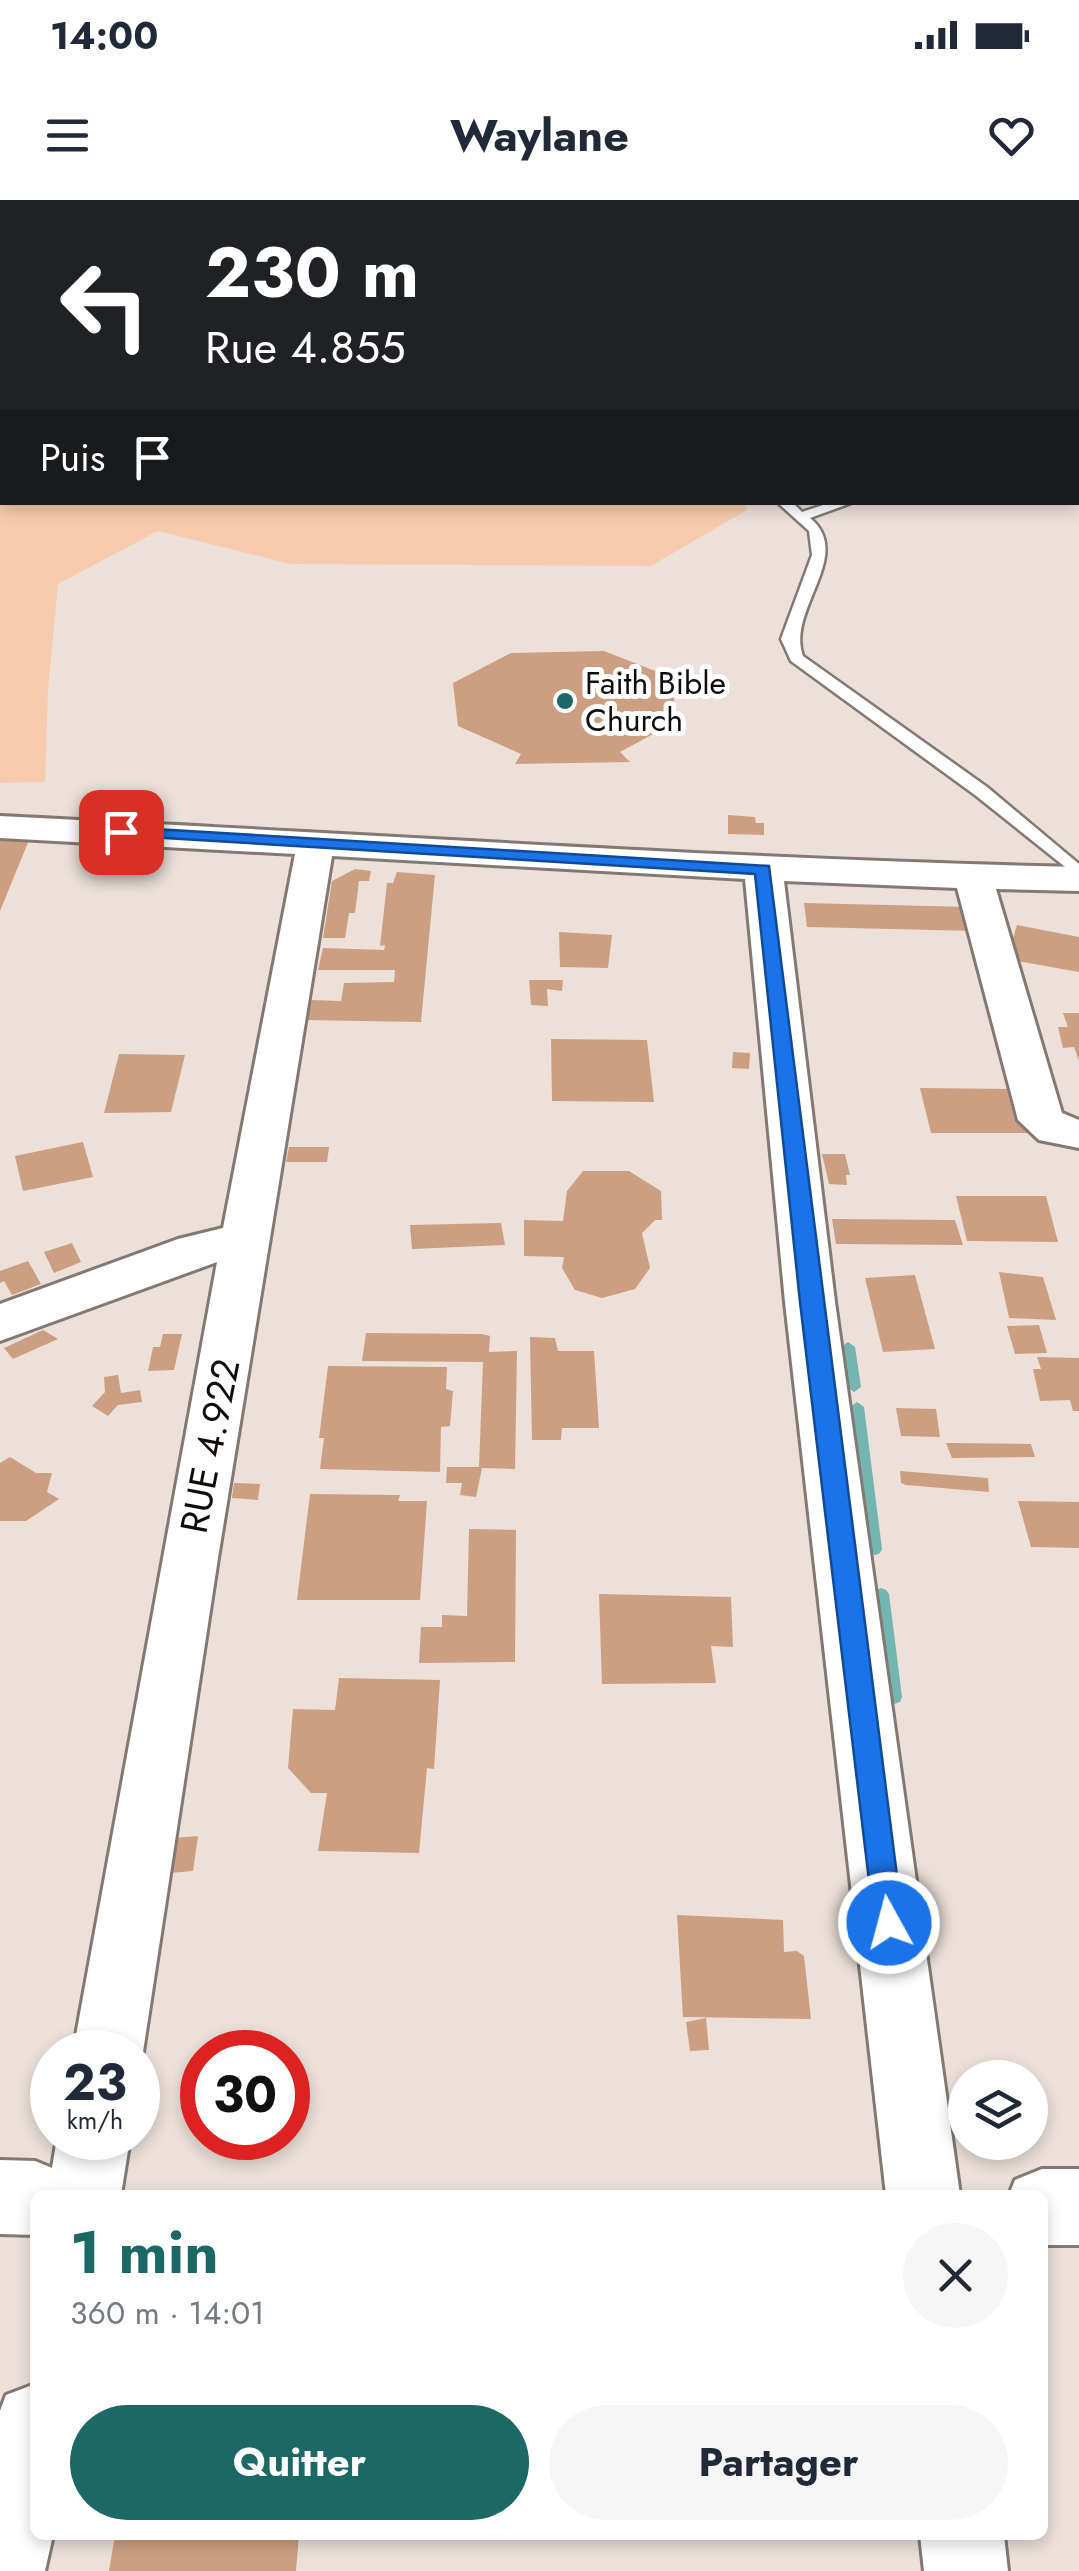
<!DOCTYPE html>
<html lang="fr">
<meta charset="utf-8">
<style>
:root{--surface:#fff;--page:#f6f6f7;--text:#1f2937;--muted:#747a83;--accent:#1b6864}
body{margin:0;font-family:Jost,sans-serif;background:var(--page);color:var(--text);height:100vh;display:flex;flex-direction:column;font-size:38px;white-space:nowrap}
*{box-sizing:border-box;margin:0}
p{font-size:32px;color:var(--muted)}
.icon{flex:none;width:55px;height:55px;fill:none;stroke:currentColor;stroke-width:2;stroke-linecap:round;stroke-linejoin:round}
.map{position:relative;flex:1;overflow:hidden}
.drawer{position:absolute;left:30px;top:1990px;width:1018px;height:350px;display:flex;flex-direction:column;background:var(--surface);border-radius:15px;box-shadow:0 5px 15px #0003}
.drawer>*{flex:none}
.top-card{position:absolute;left:0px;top:0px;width:1080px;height:305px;box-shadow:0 5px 15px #0003;background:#202124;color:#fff;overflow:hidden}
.fabs{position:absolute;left:948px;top:1860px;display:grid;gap:20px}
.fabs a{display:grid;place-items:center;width:100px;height:100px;border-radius:50%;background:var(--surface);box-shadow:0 5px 15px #0003;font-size:50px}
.speed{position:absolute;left:30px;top:1830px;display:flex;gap:20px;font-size:50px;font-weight:700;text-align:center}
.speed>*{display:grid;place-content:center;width:130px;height:130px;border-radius:50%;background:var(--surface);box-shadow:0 5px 15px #0003;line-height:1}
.speed small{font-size:25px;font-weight:400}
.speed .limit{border:15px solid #d22;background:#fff;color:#111}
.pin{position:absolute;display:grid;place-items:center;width:85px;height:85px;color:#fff;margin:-42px;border-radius:20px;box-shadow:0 5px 15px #0006}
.me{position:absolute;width:110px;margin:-55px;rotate:353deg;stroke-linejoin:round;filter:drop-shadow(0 0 8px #0008)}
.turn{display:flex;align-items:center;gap:35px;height:210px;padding:0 40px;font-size:45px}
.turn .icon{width:130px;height:130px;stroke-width:2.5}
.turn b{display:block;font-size:70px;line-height:85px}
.then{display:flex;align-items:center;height:95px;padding:0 40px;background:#0003;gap:20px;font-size:38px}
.round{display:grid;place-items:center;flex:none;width:105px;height:105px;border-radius:52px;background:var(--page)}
.overview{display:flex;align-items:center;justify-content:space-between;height:170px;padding:0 40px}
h1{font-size:60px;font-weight:700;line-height:75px;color:var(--accent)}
.primary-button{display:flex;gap:20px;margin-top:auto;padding:20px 40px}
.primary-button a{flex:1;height:115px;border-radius:60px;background:var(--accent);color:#fff;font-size:40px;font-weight:700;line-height:115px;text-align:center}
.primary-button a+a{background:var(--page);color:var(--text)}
.status{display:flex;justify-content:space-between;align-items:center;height:70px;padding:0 50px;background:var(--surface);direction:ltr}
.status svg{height:28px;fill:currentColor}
header{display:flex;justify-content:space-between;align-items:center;height:130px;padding:0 40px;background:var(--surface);font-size:45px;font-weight:700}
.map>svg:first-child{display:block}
.green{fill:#f8cbae}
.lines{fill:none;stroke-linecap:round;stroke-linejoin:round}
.stream{fill:#73b5b0;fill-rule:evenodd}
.building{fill:#cc9f82}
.lane-casing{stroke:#837972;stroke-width:5}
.street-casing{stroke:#837972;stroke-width:6}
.path{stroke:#776f6b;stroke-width:2.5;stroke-dasharray:2.5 2.5;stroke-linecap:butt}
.lane{fill:#fff;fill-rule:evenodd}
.street{fill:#fff;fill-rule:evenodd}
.route{fill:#1a73e8;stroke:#114b97;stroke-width:2.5}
.poi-dot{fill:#1b6864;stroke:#fff;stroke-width:4}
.labels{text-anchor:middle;stroke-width:10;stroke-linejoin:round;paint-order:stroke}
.far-poi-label{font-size:32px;fill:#100c0a;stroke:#fff;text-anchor:start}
.street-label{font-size:38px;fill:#100c0a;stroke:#fff}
</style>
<div class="status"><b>14:00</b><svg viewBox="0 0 49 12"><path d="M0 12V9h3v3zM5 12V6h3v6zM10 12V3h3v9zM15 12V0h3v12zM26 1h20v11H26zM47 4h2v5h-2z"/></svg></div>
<header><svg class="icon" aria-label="menu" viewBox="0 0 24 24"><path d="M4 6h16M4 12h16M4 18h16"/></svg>Waylane<svg class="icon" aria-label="heart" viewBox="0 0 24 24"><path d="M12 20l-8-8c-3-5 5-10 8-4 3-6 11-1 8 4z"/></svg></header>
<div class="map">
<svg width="1079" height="2371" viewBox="0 0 1079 2371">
<rect width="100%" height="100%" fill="#ece0d9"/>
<path class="green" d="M0,187l2,115h742l3,8 -96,56 -360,-2 -133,-33 -100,53 -10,105 -3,93 -45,1z"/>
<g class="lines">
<path class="stream" d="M848,1142l7,5 6,40 -7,5 -7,-5 -6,-40z
M857,1202l7,5 18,142 -2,4 -5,2 -5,-2 -2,-4 -18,-142z
M881,1388l5,2 3,4 13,103 -2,5 -6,2 -6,-2 -2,-5 -13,-103 3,-4z"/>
</g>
<path class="building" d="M604,451l64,25 11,44 -59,32 10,10 -115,2 6,-10 -63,-28 -5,-43 58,-30z
M728,615l27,2 1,6h8v12l-36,-1z
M0,639l29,1 -29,71z
M355,669l16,2 -2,10h-10l-4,32h-6l-4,25h-22l9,-57z
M397,672l38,3 -14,147 -117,-2 8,-20 29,1 3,-18 50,-1 1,-12h-77l5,-22 61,2 1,-5 -5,1 7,-63h6z
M804,703l166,4 6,24 -169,-4z
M1017,725l62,12v35l-72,-13z
M559,732l53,3 -4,33 -48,-1z
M529,780h34l-1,11 -15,-2 1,17 -17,-1z
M1063,813h16v48l-5,-14 -11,1 -5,-21h10z
M551,839l96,1 7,62 -102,-1z
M733,852l17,1 -1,16 -17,-1z
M119,854l66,1 -14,57 -67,1z
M920,888l96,1 13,44h-98z
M83,942l10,35 -70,14 -8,-35z
M289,947h40l-2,15h-41z
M822,954h23l5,21h-4l1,10 -18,-1z
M583,971h46l32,20 1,29h-7l-13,13 8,35 -15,21 -33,9 -27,-8 -13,-22 2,-11 -40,-1v-36l39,1 4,-30z
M956,996h90l12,46 -91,-1z
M832,1019l123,1 8,25 -127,-1z
M501,1023l4,22 -93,4 -2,-24z
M72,1043l9,19 -27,11 -10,-21z
M28,1061l13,23 -29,11 -8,-14 -4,2v-12z
M999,1072l44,5 13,43 -47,-2z
M915,1075l20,74 -52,3 -18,-74z
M1039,1125l8,28 -32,1 -8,-28z
M43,1130l15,9 -45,20 -9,-11z
M366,1133l116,1 8,2 -1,16 28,-1 -2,118 -33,-1 -6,29 -16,-2 2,-12h-16l1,-16h32l4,-105 -121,-1z
M163,1134h19l-8,36 -26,1 5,-24h7z
M530,1137l25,1 3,13h36l5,77h-37l-1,12h-29z
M1037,1157l42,1v53h-6l-3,-11 -30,1 -7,-32h8z
M328,1166l119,1 -1,22 7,2 -3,35 -9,1 -1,45 -120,-3 4,-31h-5z
M118,1175l3,18 19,-3 2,12 -24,3 -10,11 -16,-10 13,-14 -1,-15z
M896,1208l40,1 4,28 -39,-1z
M946,1243l85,1 4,13 -83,1z
M10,1257l26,16h16l-5,19 12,7 -33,22h-26v-58z
M900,1271l88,7 1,14 -83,-7 -5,-2z
M234,1283l26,1 -2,16 -26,-2z
M310,1294l90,1 -2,6h29l-7,99h-123z
M1018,1301l61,1v46l-48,-1z
M469,1329l47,1 -1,132 -96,1 2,-36h21v-12l25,1z
M599,1394l132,3 2,50 -22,-1 5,37 -114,1z
M339,1478l101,2 -6,89 -7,-1 -8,85 -101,-2 9,-58h-16l-23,-25 5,-59 42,1z
M198,1636l-5,35 -24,2 4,-35z
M677,1715l106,5 1,32 13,-1 7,5 7,63 -128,-2z
M706,1818l3,32 -19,1 -4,-29z
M115,2335h184l-3,36h-187z"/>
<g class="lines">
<g class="lane-casing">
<path id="lane" d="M777,302h15l10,10 30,-10h22l-44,16c45,37 -24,92 -7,138l184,131 92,77v14l-104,-83 -184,-134 -10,-22 31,-84 -3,-24z"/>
</g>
<g class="street-casing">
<path id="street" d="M0,44h2v20h-2z
M2,89v14l-2,1v-14z
M0,616c360,17 718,43 1079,51v24l-83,-2 66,224 17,7v28l-40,-8 -21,-20 -61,-232 -173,-7 51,421 125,893h-74l-101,-893 -40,-423 -413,-23 -114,702 -75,494 -5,14v-14h-65l144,-790 -217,79v-37l178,-65 45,-11 72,-374 -295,-16z
M57,1938h73l-9,57h-86v40l-35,-1v-74l35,1 17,7z
M1042,1969h37v76h-37v-50h-33l6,-15z
M35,2184v151h18l-8,36h-45v-160l6,-16z
M920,2335h84l4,36h-84z"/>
</g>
<path class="path" d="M451,0l9,2"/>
<use href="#lane" class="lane"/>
<use href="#street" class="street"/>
</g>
<path class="route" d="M121,627l648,39 134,1057 -4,10 -10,4 -11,-4 -4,-10 -74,-621 -45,-428 -640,-39 -2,-3z"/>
<circle class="poi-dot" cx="565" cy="501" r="10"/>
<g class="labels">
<g class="far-poi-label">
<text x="585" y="494">Faith Bible<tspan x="585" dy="37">Church</tspan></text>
</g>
<g class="street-label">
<text transform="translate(210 1246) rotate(-79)" y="13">RUE 4.922</text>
</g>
</g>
</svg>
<div class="fabs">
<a><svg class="icon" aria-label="layers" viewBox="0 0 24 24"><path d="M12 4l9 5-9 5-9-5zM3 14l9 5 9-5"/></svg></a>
</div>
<div class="speed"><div>23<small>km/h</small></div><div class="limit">30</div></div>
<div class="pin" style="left:121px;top:632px;background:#d93025"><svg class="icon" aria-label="arrive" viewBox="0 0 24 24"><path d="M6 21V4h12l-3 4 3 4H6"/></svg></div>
<svg class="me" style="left:889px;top:1723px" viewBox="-20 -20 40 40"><circle r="17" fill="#1a73e8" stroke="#fff" stroke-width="3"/><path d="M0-11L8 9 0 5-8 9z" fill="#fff"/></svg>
<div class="top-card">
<div class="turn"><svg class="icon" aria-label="left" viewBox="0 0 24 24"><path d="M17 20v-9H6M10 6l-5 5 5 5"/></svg><div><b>230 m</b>Rue 4.855</div></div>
<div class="then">Puis<svg class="icon" aria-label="arrive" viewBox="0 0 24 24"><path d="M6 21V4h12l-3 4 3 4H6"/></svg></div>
</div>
<section class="drawer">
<div class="overview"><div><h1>1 min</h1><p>360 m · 14:01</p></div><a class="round"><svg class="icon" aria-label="close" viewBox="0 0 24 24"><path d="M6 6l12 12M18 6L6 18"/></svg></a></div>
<div class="primary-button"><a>Quitter</a><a>Partager</a></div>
</section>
</div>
